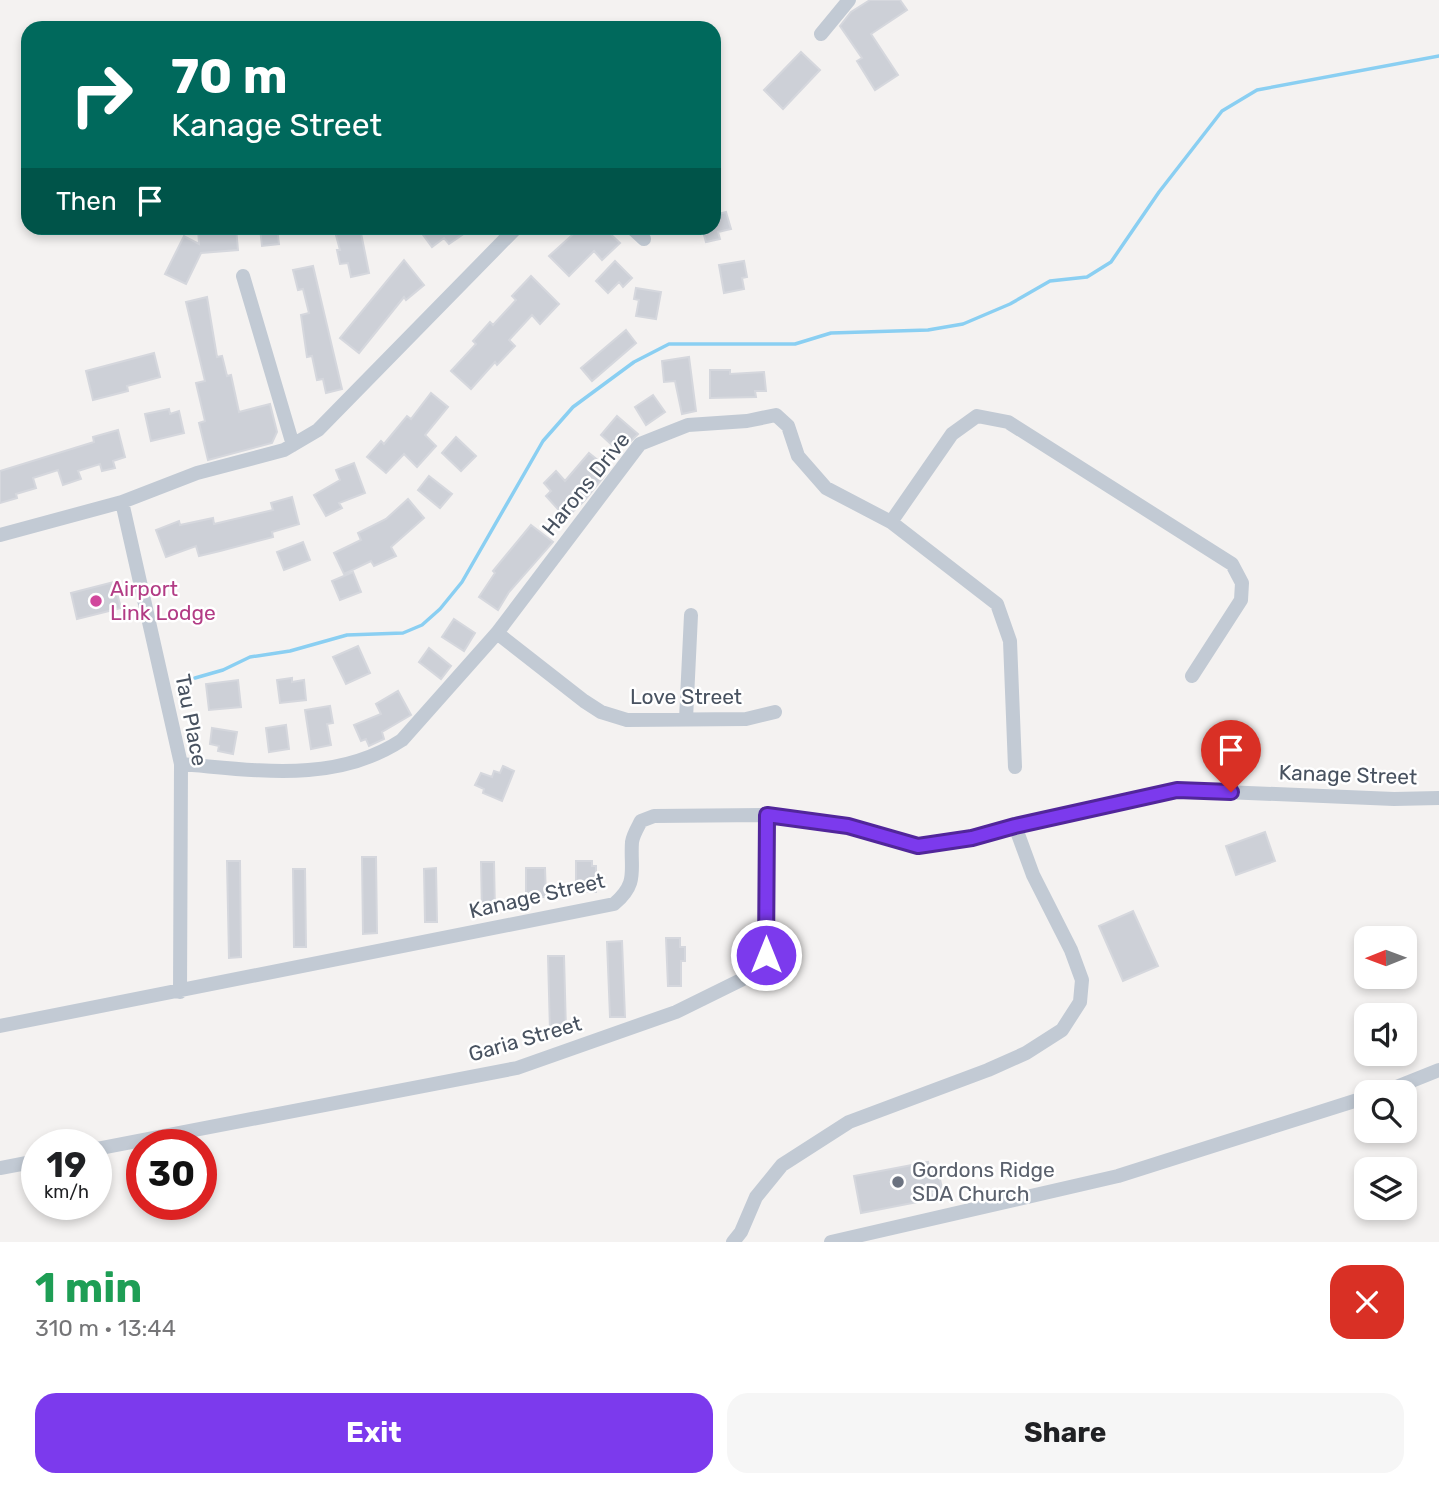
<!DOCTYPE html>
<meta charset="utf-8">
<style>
:root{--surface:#fff;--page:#f6f6f6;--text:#202124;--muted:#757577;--accent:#7c3aed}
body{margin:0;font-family:Rubik,sans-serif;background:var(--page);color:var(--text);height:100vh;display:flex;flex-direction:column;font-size:26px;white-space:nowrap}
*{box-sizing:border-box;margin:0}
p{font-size:23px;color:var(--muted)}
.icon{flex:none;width:38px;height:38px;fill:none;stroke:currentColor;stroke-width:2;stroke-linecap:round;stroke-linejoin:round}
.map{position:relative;height:1242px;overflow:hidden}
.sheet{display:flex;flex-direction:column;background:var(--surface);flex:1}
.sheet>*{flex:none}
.guide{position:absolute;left:21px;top:21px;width:700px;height:214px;border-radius:21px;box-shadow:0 4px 10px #0003;background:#00695c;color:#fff;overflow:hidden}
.needle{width:46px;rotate:269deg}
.buttons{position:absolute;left:1354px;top:926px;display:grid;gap:14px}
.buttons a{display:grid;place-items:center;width:63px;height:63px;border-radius:14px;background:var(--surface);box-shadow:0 4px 10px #0003;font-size:35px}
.speed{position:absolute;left:21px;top:1129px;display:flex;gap:14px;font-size:35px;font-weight:700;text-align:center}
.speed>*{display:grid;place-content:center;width:91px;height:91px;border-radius:50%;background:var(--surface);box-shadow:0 4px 10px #0003;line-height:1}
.speed small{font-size:18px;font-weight:400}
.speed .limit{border:10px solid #d22;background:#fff;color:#111}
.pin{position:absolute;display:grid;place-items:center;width:60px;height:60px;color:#fff;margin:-72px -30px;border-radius:50% 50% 50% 0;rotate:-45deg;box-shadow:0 0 7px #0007}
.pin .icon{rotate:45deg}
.me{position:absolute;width:77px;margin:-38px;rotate:0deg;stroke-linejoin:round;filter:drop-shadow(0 0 5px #0008)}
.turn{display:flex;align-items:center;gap:24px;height:147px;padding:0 35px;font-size:32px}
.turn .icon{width:91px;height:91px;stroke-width:2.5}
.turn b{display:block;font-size:49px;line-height:60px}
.then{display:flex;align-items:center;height:66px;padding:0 35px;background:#0003;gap:14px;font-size:26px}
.round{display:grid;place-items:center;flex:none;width:74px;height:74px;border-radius:21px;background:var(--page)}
.summary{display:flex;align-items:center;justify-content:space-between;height:119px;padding:0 35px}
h1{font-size:42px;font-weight:700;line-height:52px;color:#1e9e55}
.button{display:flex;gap:14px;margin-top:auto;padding:14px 35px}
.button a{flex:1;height:80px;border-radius:21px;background:var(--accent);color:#fff;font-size:28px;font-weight:700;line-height:80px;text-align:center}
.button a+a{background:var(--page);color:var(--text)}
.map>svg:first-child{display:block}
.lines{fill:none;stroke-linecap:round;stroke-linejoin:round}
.stream{stroke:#8acff2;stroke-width:3.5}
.building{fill:#cdd0d7;stroke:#d5d7dd;stroke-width:2}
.street{stroke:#c2cad4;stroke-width:14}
.route-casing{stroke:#51269a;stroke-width:18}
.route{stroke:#7c3aed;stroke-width:12}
.hotel-dot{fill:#d1479c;stroke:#fff;stroke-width:2.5}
.worship-dot{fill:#6b7280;stroke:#fff;stroke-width:2.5}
.labels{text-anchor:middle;stroke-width:5;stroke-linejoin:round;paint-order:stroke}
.street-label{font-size:21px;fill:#485260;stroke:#fff}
.hotel-label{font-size:21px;fill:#b23c85;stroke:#fff;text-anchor:start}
.worship-label{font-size:21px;fill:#5b616d;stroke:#fff;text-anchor:start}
</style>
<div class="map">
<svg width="1439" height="1242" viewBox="0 0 1439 1242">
<rect width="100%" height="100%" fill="#f4f2f1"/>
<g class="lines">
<path class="stream" d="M195,678l28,-8 27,-13 40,-6 57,-16 56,-2 19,-8 18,-16 22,-27 81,-141 30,-34 61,-45 35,-18h126l36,-11 97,-3 35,-6 47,-20 40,-23 37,-4 24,-15 48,-70 63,-81 35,-21 182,-34"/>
</g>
<path class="building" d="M870,0h30l7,10 -36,24 27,41 -23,15 -18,-29 5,-3 -22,-32 11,-14z
M801,52l19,18 -37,39 -19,-19z
M726,212l5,17 -13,3 2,7 -14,3 -4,-14h12v-13z
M198,228h38l2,22 -37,3 -15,31 -21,-10 19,-38 15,8z
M260,228h17l2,16 -17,2z
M334,228h26l9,45 -18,4 -3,-14 -8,1 -3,-14h3z
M418,228h42l-3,1 5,6 -13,9 -5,-6 -12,9z
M580,228h24l16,15 -18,17 -8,-9 -25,25 -20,-20z
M404,260l20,25 -18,15 -2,-3 -45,56 -19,-15z
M615,261l17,17 -9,9 -4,-5 -11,11 -12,-12z
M744,261l3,16 -5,1 2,11 -20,4 -5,-28z
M313,266l29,123 -16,4 -3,-14 -6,1 -5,-24 -5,1 -6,-42 8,-2 -6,-24 -5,1 -5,-20z
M531,276l28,28 -19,20 -8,-9 -23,25 6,6 -18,19 -2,-3 -24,27 -20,-18 25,-27 -3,-3 17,-19 3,3 23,-25 -4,-4z
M636,288l25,4 -5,27 -20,-3 3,-16 -5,-1z
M207,297l10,60 5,-1 5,20 4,-1 8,37 31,-8 7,28 -5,11 -64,17 -9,-37 6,-2 -9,-38 9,-2 -19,-79z
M626,330l10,13 -44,38 -11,-13z
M154,353l6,24 -33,9 1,5 -35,9 -7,-29z
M689,357l7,54 -14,3 -7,-33 -11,1 -2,-21z
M710,370h20v4l34,-2 2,19h-11l1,6 -46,1z
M431,393l17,14 -23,28 11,11 -19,21 -13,-13 -18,19 -19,-16 14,-16 3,3 23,-28 4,3z
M653,395l12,17 -19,13 -11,-18z
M169,409l1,5 9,-3 5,22 -33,8 -6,-27z
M617,416l21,18 -13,13 -8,-7 -5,5 -11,-10z
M118,430l7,27 -12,4 2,7 -13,3 -2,-7 -22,7 3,8 -18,6 -5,-15 -25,8 3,10 -20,6 1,4 -17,5v-32l94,-29 -1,-5z
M456,437l20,19 -15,15 -19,-18z
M589,453l11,9 -4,5 9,8 -21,26 -18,17 -20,-22 5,-5 -7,-8 12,-12 9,10z
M354,463l11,30 -26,10 3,5 -16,8 -12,-21 26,-15 -4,-10z
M429,476l23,18 -12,14 -22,-18z
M292,497l7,27 -27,8 1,5 -53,14 -21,5 -3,-10 -30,11 -10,-27 23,-9 1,4 33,-7 1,6 59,-14 -2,-7z
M408,499l16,19 -33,29 5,9 -22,10 -3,-5 -27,13 -10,-21 27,-13 -3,-7 28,-14z
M531,525l22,17 -44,50 -11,18 -19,-13 16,-24 -2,-2z
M303,542l7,18 -26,10 -7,-18z
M353,572l8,20 -21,8 -8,-19z
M114,582l7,26 -44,11 -6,-26z
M454,619l21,14 -11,18 -22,-14z
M358,646l12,27 -24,11 -13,-27z
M429,648l22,18 -10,13 -22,-17z
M292,678v4l12,-2 2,20 -26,3 -3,-23z
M238,680l3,27 -32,3 -3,-26z
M398,691l13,24 -29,17 2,7 -15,7 -3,-7 -5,2 -7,-16 27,-11 -5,-10z
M330,706l3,17 -6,1 4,21 -20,4 -6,-39z
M286,725l3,24 -20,3 -3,-24z
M212,728l25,4 -4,22 -15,-3 1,-5 -9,-2z
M503,766l11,5 -12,30 -19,-8 1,-4 -9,-4 6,-12 11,4 2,-6 6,2z
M1265,832l10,29 -39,14 -10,-29z
M362,857h14l1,76 -14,1z
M227,861h13l1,96 -12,1z
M576,861h16v5h4v26l-20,-1z
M481,862h13l1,50h-13z
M436,868l1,54h-12l-1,-53z
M526,868h19l1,29h-20z
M293,869h12l1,78h-12z
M1133,911l25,55 -35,15 -24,-55z
M666,938h14v9h5v14h-4v25h-13z
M622,941l3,76h-15l-3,-75z
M548,956h16l2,75h-16z
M928,1162l2,9 8,-2 4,20 -11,2 2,8 -72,14 -7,-37z"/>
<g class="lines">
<path class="street" d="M821,34l28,-34
M632,228l12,11
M243,276l50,169
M122,502l59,262 -1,228
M891,522l61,-88 25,-18 31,6 224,142 10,19 -1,17 -49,76
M0,535l122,-33 75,-29 87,-23 34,-20 198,-202
M497,633l87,68 17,11 26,8 119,-1 29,-7
M686,719l5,-104
M181,764c76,6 154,20 221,-24l95,-107 143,-189 48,-19 59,-4 29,-6 12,11 10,30 28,32 65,34 106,82 13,37 5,126
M0,1026l614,-122c25,-21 16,-34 18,-62 1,-7 6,-15 9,-21l13,-5 113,-1 81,11 70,20 54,-8 43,-12 162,-36 217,9 45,-1
M1384,1092l55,-22
M96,1149l421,-81 159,-56 67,-33 19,-15 4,-9 1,-140
M0,1168l37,-7
M733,1242l8,-10 15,-35 26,-32 67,-43 139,-52 38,-17 36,-23 18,-28 2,-22 -11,-30 -38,-75 -18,-49
M831,1242l287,-66 249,-79"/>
</g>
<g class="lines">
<g class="route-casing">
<path id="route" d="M766,955l1,-140 81,11 70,20 54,-8 43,-12 162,-36 54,2"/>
</g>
<use href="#route" class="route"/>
</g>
<circle class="hotel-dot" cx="96" cy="601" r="7"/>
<circle class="worship-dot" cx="898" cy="1182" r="7"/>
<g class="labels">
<g class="street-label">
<text transform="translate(586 484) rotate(-51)" y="7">Harons Drive</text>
<text x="686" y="704">Love Street</text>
<text transform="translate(191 720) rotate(79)" y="7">Tau Place</text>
<text transform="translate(1348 775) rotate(2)" y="7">Kanage Street</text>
<text transform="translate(537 896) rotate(-13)" y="7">Kanage Street</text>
<text transform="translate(525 1039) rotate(-16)" y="7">Garia Street</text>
</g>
<g class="hotel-label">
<text x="110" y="596">Airport<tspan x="110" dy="24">Link Lodge</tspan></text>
</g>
<g class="worship-label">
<text x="912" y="1177">Gordons Ridge<tspan x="912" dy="24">SDA Church</tspan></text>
</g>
</g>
</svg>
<div class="buttons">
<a><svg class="needle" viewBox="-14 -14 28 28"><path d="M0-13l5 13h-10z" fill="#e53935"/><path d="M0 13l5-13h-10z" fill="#757577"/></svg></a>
<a><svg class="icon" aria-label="sound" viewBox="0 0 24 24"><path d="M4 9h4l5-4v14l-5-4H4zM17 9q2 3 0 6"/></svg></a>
<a><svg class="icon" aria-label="search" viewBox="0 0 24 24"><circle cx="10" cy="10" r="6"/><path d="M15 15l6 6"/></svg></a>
<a><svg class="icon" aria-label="layers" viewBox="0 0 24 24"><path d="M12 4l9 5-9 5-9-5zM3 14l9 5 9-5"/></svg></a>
</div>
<div class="speed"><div>19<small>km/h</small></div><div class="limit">30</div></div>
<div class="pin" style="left:1231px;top:792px;background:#d93025"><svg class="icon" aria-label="arrive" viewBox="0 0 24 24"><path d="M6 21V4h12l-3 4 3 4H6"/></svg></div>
<svg class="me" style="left:766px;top:955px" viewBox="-20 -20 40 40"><circle r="17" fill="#7c3aed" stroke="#fff" stroke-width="3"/><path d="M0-11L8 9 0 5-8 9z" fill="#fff"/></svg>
<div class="guide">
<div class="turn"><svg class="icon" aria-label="right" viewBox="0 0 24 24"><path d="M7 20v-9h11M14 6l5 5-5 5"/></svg><div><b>70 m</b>Kanage Street</div></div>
<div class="then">Then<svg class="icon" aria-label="arrive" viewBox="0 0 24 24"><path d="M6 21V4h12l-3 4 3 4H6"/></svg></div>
</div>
</div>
<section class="sheet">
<div class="summary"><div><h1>1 min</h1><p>310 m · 13:44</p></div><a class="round" style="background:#d93025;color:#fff"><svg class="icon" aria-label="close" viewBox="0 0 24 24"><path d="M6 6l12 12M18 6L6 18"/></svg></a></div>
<div class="button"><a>Exit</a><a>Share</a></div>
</section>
